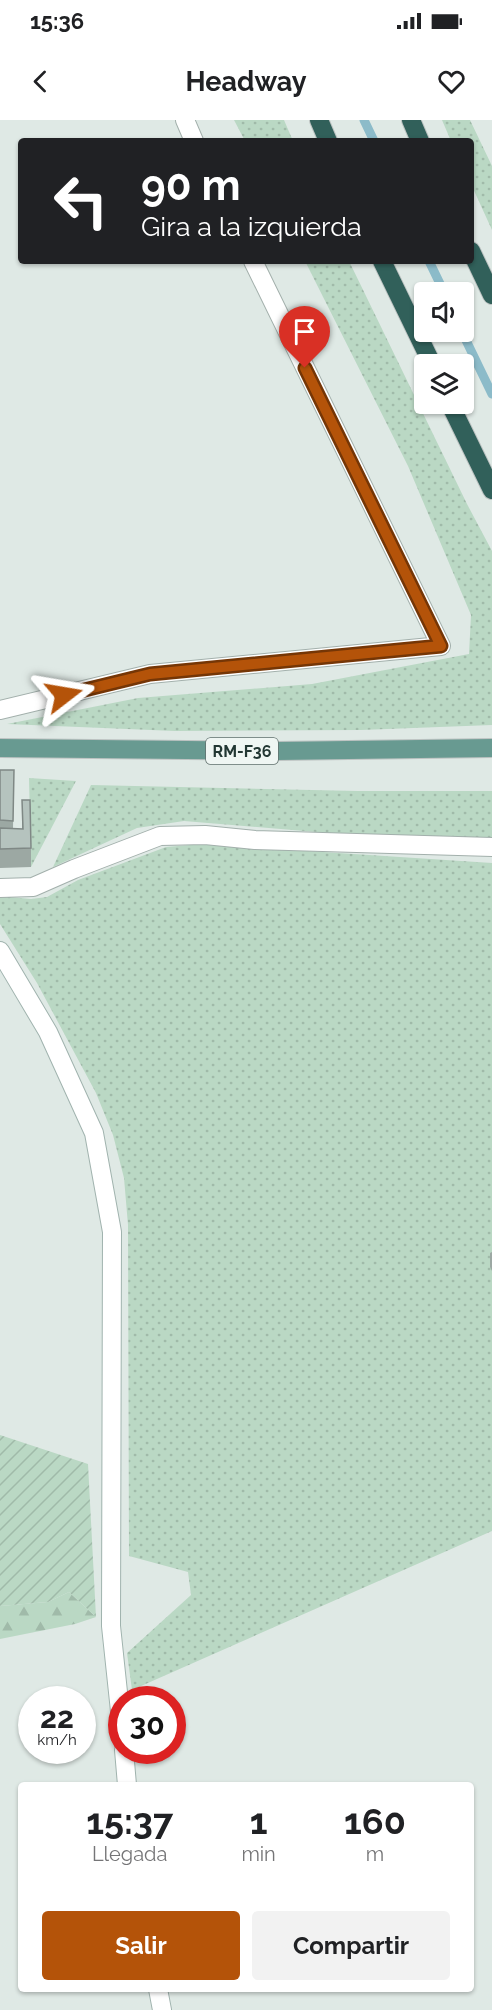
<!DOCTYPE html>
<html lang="es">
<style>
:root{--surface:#fff;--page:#f2f2f2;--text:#202124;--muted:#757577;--accent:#b45309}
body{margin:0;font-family:Raleway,sans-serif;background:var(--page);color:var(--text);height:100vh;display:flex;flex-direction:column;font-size:22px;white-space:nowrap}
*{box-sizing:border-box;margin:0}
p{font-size:20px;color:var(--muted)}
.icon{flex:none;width:33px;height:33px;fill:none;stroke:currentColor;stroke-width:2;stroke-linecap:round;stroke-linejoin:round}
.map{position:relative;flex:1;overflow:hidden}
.details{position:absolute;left:18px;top:1662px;width:456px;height:210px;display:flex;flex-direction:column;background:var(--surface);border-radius:6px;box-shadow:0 2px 4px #0004}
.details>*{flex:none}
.hud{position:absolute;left:18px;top:18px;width:456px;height:126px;border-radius:6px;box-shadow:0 2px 4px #0004;background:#202124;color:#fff;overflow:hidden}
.tools{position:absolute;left:414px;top:162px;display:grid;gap:12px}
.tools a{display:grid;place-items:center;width:60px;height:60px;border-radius:6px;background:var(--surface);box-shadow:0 2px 4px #0004;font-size:30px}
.speed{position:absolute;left:18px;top:1566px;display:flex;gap:12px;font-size:30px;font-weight:700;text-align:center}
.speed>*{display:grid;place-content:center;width:78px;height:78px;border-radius:50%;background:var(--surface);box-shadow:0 2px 4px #0004;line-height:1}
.speed small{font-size:15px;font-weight:400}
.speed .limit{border:9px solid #d22;background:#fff;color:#111}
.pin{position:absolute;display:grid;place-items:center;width:51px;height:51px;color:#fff;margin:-62px -26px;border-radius:50% 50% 50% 0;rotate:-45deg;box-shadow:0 0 6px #0007}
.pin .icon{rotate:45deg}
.me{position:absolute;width:66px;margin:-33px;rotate:76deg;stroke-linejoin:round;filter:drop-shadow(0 0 4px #0008)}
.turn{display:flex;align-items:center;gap:21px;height:126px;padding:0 24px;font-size:27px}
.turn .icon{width:78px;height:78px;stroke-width:2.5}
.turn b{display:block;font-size:42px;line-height:51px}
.eta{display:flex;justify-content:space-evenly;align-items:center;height:102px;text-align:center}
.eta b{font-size:36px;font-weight:700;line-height:42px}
.primary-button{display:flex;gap:12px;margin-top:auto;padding:12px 24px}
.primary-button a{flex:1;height:69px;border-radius:6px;background:var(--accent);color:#fff;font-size:24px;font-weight:700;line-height:69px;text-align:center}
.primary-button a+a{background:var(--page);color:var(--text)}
.status{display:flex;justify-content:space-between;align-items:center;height:42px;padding:0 30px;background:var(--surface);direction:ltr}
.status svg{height:16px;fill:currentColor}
header{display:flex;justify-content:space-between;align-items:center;height:78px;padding:0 24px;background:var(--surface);font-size:27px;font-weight:700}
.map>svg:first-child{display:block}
.grass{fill:url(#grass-dots)}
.forest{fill:url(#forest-firs)}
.garden{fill:url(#garden-furrows)}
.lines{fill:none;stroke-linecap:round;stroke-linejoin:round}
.stream{stroke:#8cbbc9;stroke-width:9}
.service-casing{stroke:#a3b0ac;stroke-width:20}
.minor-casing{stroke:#a3b0ac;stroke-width:20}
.secondary-casing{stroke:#a0b3ae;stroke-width:20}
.primary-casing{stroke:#bdc3c2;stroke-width:20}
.motorway-casing{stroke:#bdc3c2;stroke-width:20}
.service{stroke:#fff;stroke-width:18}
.minor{stroke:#fff;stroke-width:18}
.secondary{stroke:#fff;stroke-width:18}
.primary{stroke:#689a91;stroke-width:18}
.motorway{stroke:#31605a;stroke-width:18}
.wall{fill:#9ca8a3}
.building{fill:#b5c3be;stroke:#7f8885;stroke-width:1.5}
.route-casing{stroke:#753606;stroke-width:15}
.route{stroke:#b45309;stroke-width:10}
.labels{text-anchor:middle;stroke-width:5;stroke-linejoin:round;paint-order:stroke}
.shield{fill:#eff6f3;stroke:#60706d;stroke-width:1.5}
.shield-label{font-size:16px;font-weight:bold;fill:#223733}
</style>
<div class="status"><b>15:36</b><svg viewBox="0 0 49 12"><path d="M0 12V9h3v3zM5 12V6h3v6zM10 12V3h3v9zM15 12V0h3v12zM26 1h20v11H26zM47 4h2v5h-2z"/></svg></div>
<header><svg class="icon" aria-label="back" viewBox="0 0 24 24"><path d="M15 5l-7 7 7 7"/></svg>Headway<svg class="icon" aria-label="heart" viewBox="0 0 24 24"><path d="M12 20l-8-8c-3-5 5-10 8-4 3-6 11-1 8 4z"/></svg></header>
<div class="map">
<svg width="492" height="1890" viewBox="0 0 492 1890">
<defs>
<pattern id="grass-dots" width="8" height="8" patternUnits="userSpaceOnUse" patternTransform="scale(1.5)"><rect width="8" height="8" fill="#bad8c4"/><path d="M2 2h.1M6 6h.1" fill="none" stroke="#a0baa9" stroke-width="1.8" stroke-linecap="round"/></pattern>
<pattern id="forest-firs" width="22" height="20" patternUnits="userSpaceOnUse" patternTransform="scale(1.5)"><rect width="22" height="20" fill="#bad8c4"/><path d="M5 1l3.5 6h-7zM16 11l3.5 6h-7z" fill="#a0baa9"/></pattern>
<pattern id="garden-furrows" width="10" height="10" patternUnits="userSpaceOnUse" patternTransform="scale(1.5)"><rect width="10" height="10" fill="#bad8c4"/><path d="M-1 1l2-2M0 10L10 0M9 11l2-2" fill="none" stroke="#a0baa9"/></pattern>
</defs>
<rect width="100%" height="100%" fill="#dfe9e5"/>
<path class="grass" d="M234,0h50l9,21h-48z
M442,0h28l22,46v64l-21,-46v-43h-20z
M305,141h44l118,243 25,47v174l-131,5 -186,1 -168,-7 131,-26 174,-14 157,-30 2,-39 -63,-149z
M29,658l47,3 -45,86z
M91,665l267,6h134v48l-140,-4 -168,-14 -47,7 -84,39z
M202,724l290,19v668l-360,159 -5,-37 64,-58 -3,-23 -59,-16 -1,-331 -4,-47 -11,-43 -17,-42 -59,-110 -37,-59v-28l31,3 16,-2 31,-17 88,-33z"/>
<path class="forest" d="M69,1472l27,25 -21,7 -75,15v-33l48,-4z"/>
<path class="garden" d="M0,1315l88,29 8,153 -27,-25 -21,10 -48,4z"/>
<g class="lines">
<path class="stream" d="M364,0l10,21
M429,141l15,31
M462,212l30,62"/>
<g class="service-casing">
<path id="service" d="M0,768l33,-1 41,-18 86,-33 45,-1 50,5 237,7"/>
</g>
<g class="minor-casing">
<path id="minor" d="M185,0l9,21
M0,590l150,-36 291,-28 -188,-385"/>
</g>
<g class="secondary-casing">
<path id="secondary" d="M0,831l48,81 46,101 18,99 -1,394 11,104
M124,1630l3,35
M158,1869l4,21"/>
</g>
<g class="primary-casing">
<path id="primary" d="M0,628l277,3 215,-3"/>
</g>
<g class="motorway-casing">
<path id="motorway" d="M319,0l9,21
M411,0l9,21
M471,131l21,44
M382,141l50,103
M450,284l42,86"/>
</g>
<use href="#service" class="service"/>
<use href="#minor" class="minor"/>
<use href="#secondary" class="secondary"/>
<use href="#primary" class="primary"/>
<use href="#motorway" class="motorway"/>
</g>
<path class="wall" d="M0,650h14l-1,58h-13z
M22,680l9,48v19l-31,1v-40l22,1z
M492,1132v19l-2,-4v-14z"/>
<path class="building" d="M0,650h14l-1,51 -13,-1z
M22,680h8l1,48 -31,1v-21l23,1z"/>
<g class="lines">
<g class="route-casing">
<path id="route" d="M64,575l86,-21 291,-28 -136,-278"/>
</g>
<use href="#route" class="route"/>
</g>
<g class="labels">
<rect class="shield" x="206" y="618" width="72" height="26" rx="4.5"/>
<g class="shield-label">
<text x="242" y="637">RM-F36</text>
</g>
</g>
</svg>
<div class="tools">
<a><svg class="icon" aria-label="sound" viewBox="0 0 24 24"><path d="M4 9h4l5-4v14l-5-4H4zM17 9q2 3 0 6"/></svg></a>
<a><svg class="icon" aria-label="layers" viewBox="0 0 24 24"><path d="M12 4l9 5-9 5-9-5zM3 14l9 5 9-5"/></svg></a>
</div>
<div class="speed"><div>22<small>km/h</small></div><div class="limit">30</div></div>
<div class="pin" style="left:305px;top:248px;background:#d93025"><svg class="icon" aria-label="arrive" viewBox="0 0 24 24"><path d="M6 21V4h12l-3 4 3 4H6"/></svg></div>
<svg class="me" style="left:64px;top:575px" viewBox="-20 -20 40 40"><path d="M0-17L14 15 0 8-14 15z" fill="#b45309" stroke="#fff" stroke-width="4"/></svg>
<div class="hud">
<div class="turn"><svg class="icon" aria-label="left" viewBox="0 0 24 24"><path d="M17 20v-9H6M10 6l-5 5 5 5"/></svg><div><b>90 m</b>Gira a la izquierda</div></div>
</div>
<section class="details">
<div class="eta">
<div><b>15:37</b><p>Llegada</p></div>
<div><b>1</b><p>min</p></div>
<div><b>160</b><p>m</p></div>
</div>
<div class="primary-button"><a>Salir</a><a>Compartir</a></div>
</section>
</div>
